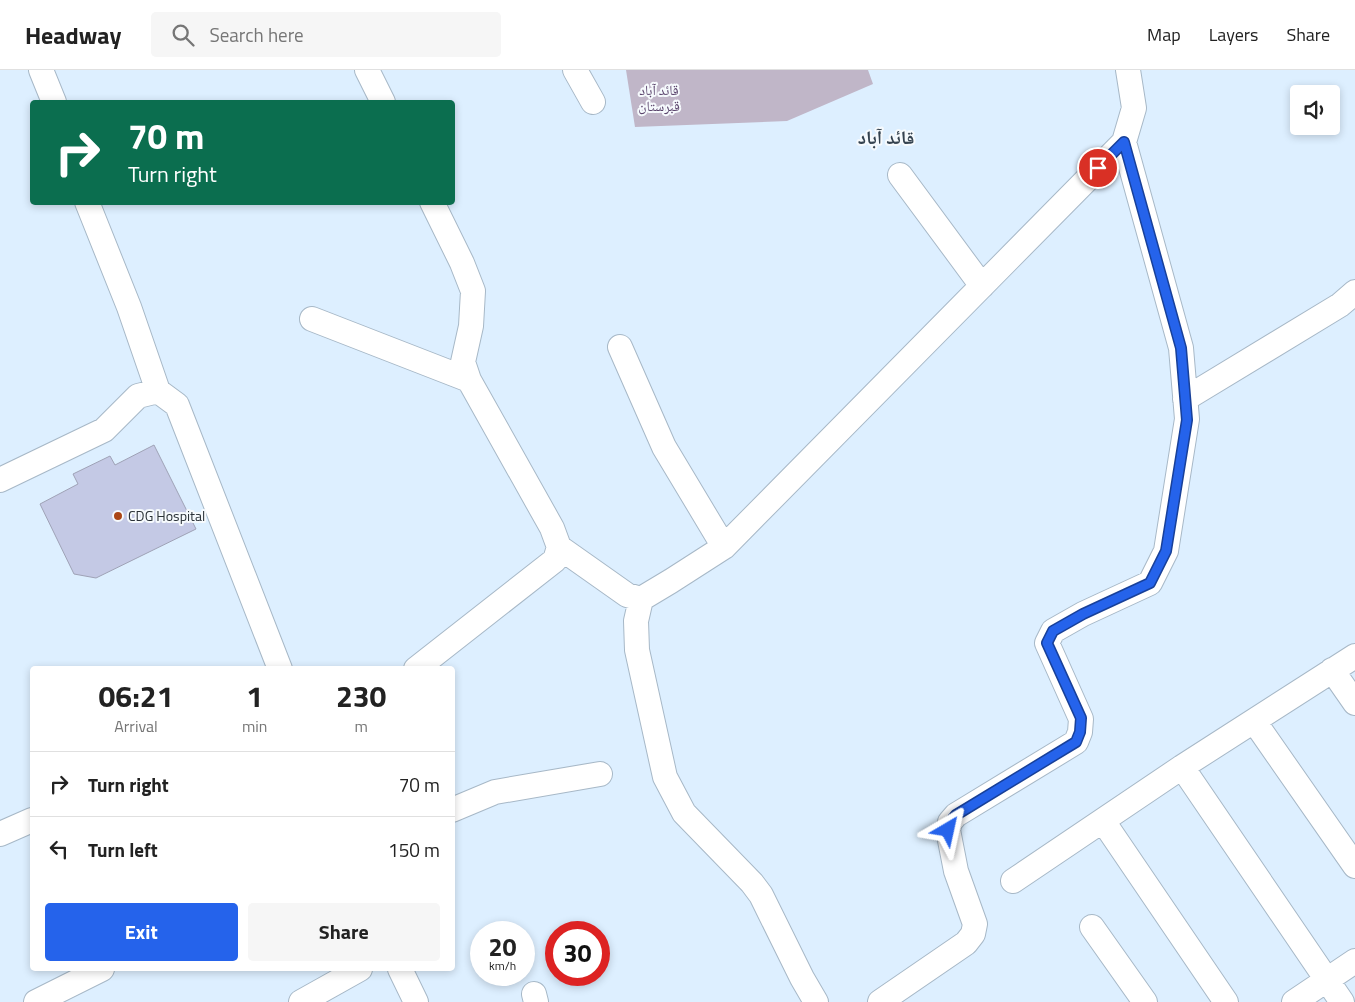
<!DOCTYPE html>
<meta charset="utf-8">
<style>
:root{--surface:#fff;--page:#f6f6f6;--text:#222;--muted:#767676;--line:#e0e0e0;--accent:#2563eb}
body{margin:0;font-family:"Titillium Web","Noto Naskh Arabic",sans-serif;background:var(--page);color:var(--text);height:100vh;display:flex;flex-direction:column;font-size:19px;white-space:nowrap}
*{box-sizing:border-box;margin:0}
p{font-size:16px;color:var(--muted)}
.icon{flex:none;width:28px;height:28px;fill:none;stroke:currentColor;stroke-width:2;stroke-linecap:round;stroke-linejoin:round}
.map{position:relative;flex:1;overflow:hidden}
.drawer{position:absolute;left:30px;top:596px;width:425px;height:305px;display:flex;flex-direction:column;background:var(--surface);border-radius:5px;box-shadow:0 2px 8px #0003}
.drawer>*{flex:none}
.banner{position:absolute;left:30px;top:30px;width:425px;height:105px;border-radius:5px;box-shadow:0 2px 8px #0003;background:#0b6e4f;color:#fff;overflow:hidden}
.buttons{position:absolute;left:1290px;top:15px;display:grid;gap:10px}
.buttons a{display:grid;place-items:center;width:50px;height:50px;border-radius:5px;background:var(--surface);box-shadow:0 2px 8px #0003;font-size:25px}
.speed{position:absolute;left:470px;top:851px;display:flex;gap:10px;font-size:25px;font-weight:700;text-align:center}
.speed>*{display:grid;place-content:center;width:65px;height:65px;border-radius:50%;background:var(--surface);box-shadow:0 2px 8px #0003;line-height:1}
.speed small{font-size:12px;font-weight:400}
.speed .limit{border:8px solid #d22;background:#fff;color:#111}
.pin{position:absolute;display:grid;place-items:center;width:42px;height:42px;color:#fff;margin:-21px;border:2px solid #fff;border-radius:50%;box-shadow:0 1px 5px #0007}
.me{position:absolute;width:55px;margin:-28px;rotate:36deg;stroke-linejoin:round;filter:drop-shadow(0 0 4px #0008)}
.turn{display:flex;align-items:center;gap:18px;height:105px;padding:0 15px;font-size:22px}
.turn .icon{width:65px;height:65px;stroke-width:2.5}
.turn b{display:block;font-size:35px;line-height:42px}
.eta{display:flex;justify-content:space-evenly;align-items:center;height:85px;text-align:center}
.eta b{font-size:30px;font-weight:700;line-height:35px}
.primary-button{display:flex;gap:10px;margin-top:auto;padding:10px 15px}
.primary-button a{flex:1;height:58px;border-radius:5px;background:var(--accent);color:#fff;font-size:20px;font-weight:700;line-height:58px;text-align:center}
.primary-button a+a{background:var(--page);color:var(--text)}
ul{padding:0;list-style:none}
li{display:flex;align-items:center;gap:15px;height:65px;padding:0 15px;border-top:1px solid var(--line)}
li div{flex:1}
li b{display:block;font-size:19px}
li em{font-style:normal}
header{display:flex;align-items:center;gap:30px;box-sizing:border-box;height:70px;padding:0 25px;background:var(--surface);border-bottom:1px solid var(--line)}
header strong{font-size:24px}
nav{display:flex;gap:28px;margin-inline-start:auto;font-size:18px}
.search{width:350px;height:45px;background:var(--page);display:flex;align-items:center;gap:12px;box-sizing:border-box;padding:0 18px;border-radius:5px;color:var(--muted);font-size:19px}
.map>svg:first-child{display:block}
.green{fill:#c0b6c8}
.building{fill:#c4c9e5;stroke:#9fa2b6}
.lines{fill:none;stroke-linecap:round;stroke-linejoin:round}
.minor-casing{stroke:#a7b8c7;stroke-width:26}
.minor{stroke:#fff;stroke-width:24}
.route-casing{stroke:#184099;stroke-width:12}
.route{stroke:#2563eb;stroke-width:9}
.poi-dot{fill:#ab4616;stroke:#f6fafd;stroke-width:2}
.labels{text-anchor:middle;stroke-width:4;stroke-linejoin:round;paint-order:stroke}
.park-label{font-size:14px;fill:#5a446c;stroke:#f6fafd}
.poi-label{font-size:14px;fill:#293036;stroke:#f6fafd;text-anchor:start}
.district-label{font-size:19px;font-weight:bold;fill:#34424f;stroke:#f6fafd}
</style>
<header>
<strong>Headway</strong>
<div class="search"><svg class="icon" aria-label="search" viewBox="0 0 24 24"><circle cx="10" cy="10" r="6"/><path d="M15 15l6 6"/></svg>Search here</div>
<nav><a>Map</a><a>Layers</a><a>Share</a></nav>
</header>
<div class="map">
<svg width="1355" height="932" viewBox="0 0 1355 932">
<rect width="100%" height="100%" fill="#ddefff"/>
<path class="green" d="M626,0h242l5,14 -86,37 -152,6z"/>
<path class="building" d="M154,375l42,84 -100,49 -22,-4 -34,-70 38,-20 -5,-10 37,-18 5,9z"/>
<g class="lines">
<g class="minor-casing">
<path id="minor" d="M41,0l13,32
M367,0l16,32
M575,0l18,32
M900,105l82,111
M87,132l42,105 29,84
M312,249l157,61
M620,277l44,100 60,100
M1185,329l155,-94 15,-13
M0,410l104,-50 34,-34 20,-5 19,14 103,264
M559,477l68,48 14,4 30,-18 53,-34 400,-405 10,-34 -6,-38
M641,529l-5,22 1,29 28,127 19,36 68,70 9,12 41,83 14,24
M416,599l139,-109 4,-13 -7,-19 -83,-148 -6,-18 8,-36 2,-35 -11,-28 -30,-61
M1332,600l23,33
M1254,651l101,145
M1182,697l160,235
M452,740l43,-18 105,-18
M1103,751l123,181
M0,764l32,-14
M1013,811l169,-114 173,-111
M1092,857l53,75
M400,899l16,33
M534,924l2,8
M36,932l66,-33
M301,932l59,-33
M880,932l86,-59 7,-9 2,-10 -19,-53 -8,-41 2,-8 6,-7 120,-73 4,-10 1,-13 -34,-76 6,-12 30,-17 67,-31 16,-32 21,-132 -6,-71 -57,-206
M1294,932l61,-41"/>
</g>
<use href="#minor" class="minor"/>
</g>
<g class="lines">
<g class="route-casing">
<path id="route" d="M948,760l2,-8 6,-7 120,-73 4,-10 1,-14 -34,-75 6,-12 30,-17 67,-31 16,-32 21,-131 -6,-72 -57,-206 -26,26"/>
</g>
<use href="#route" class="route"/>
</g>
<circle class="poi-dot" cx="118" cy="446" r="5"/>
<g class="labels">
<g class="park-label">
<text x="659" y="25">قائد آباد<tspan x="659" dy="16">قبرستان</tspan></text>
</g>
<g class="poi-label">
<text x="128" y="451">CDG Hospital</text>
</g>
<g class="district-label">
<text x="886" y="74">قائد آباد</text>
</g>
</g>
</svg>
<div class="buttons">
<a><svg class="icon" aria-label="sound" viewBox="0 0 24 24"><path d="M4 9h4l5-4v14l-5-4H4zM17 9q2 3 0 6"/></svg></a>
</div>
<div class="speed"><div>20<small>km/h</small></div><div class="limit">30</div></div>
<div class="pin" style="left:1098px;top:98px;background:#d93025"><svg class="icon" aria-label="arrive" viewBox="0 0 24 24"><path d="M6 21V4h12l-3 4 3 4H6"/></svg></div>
<svg class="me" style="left:948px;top:760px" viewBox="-20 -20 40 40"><path d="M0-17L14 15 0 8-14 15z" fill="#2563eb" stroke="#fff" stroke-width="4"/></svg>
<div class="banner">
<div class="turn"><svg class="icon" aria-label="right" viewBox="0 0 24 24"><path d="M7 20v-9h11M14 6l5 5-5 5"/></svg><div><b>70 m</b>Turn right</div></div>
</div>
<section class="drawer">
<div class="eta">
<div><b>06:21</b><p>Arrival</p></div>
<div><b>1</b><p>min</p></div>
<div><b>230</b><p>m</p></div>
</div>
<ul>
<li><svg class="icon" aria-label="right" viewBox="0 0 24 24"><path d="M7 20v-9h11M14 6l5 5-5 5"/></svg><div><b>Turn right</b></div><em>70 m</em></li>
<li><svg class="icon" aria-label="left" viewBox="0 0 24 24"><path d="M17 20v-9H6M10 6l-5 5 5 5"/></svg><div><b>Turn left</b></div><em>150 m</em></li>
</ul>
<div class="primary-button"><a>Exit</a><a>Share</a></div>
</section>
</div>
